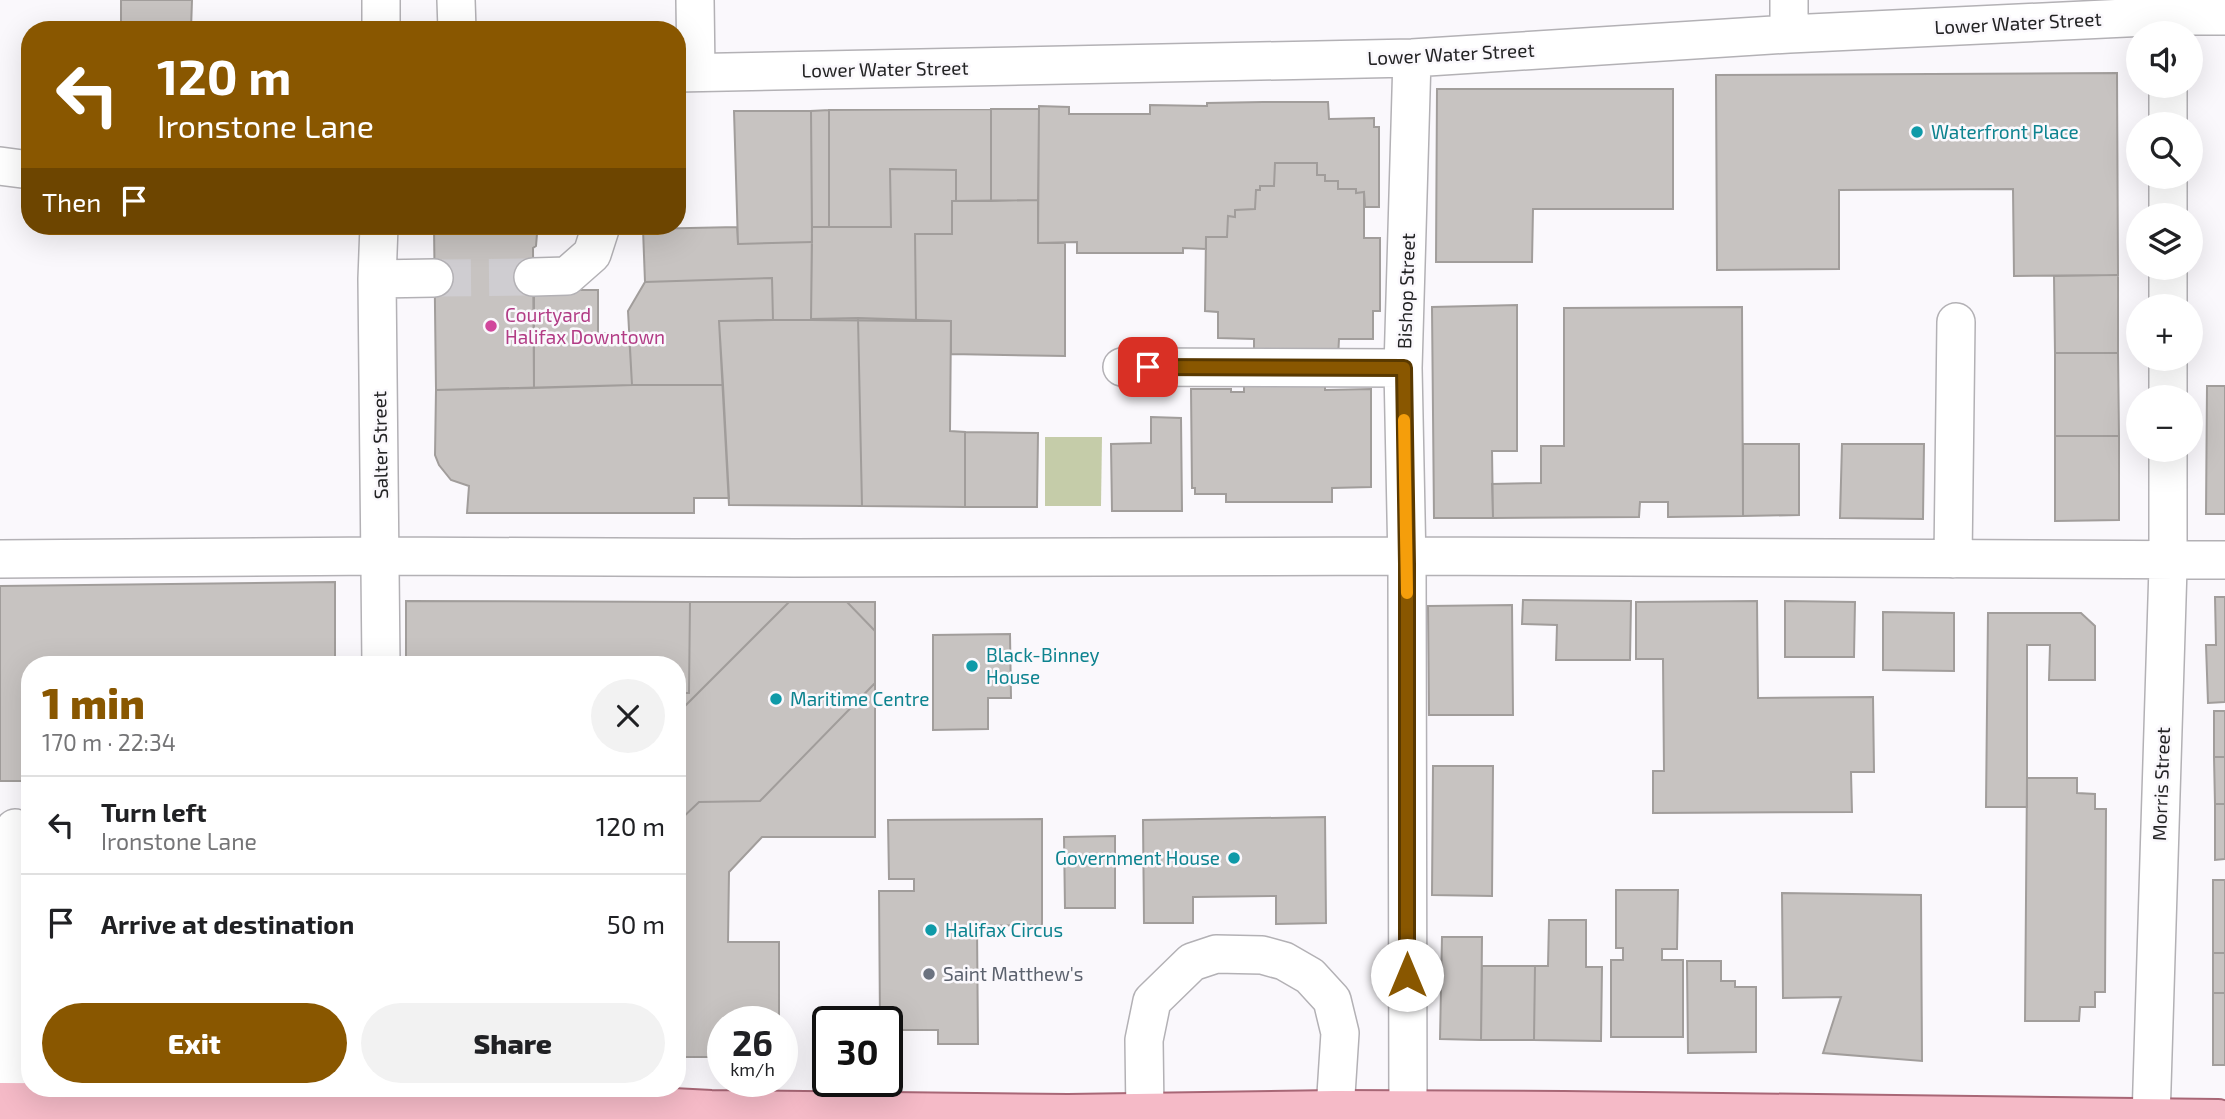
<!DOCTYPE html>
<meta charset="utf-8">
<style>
:root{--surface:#fff;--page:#f2f2f2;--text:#202124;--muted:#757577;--line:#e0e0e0;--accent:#895700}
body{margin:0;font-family:"Exo 2",sans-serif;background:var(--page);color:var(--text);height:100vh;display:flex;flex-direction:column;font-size:26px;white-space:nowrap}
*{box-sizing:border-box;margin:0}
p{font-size:23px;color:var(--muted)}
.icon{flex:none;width:38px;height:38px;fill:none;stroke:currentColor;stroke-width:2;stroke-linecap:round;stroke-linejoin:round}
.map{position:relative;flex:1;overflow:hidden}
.side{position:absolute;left:21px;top:656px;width:665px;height:441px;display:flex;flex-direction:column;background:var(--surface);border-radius:28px;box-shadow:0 7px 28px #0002}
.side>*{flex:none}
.guide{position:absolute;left:21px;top:21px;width:665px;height:214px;border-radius:28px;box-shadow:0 7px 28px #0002;background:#895700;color:#fff;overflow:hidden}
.tools{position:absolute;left:2126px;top:21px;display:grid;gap:14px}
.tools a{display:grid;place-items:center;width:77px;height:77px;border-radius:50%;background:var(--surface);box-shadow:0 7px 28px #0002;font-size:35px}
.speed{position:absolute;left:707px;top:1006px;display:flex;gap:14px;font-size:35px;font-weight:700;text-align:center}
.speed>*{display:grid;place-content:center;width:91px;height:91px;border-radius:50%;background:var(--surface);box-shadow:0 7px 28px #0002;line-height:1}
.speed small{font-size:18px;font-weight:400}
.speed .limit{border:4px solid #111;border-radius:10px;background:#fff;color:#111}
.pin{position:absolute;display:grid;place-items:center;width:60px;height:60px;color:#fff;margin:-30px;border-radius:14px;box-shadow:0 4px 10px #0006}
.me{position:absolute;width:77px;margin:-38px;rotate:0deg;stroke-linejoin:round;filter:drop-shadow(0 0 5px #0008)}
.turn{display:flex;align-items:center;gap:24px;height:147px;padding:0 21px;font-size:32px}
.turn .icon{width:91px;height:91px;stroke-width:2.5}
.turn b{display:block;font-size:49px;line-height:60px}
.then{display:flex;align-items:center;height:66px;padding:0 21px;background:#0003;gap:14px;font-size:26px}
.round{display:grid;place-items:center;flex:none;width:74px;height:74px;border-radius:37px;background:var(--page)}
.summary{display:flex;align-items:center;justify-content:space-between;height:119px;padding:0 21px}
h1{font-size:42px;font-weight:800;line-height:52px;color:var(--accent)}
.primary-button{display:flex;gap:14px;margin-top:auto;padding:14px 21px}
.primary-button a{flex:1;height:80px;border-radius:42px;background:var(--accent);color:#fff;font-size:28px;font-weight:800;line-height:80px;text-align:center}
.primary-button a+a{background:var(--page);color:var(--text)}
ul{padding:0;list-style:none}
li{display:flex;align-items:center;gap:21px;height:98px;padding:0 21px;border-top:2px solid var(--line)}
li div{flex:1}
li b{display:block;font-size:26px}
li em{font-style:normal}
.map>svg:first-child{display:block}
.green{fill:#c5cca9}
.building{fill:#c7c3c1;stroke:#a19d9b;stroke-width:2}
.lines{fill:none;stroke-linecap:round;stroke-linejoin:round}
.minor-tunnel{stroke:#cfcdd1;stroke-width:37;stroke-dasharray:37 18;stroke-linecap:butt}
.minor-casing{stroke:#b3b1b5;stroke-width:40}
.major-casing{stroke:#a86776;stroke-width:42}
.minor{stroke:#fff;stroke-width:37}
.major{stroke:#f5bac7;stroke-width:38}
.route-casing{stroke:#593900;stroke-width:18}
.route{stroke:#895700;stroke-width:12}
.slow{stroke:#f59e0b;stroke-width:12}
.culture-dot{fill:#0f9aa8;stroke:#faf8fc;stroke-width:2.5}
.hotel-dot{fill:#d1479c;stroke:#faf8fc;stroke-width:2.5}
.worship-dot{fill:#6b7280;stroke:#faf8fc;stroke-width:2.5}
.labels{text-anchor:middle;stroke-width:5;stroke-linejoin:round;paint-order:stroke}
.street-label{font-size:19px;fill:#232324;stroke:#faf8fc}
.culture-label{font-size:19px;fill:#0d838f;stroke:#faf8fc;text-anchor:start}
.hotel-label{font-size:19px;fill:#b23c85;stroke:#faf8fc;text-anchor:start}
.worship-label{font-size:19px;fill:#5b616d;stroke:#faf8fc;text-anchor:start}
</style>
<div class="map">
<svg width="2225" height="1119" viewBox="0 0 2225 1119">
<rect width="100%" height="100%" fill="#faf8fc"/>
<path class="green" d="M1045,437h57l-1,69h-56z"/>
<path class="building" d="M121,0h71l-1,30h-70z
M2117,73l1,202 -104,1 -1,-87 -174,1v79l-122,1 -1,-195z
M1437,89h236v120h-140l-1,53h-96z
M1263,102h65l1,17 45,-1v9h5v80h-14l-1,-15 -8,1v-4h-18v-8h-13v-6h-8v-12h-42l-1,23h-14v4h-4l-1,19 -20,1v7l-7,-1 -1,21h-21v12l-23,-1v5h-106v-11l-39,1 1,-137 30,1v7h81v-9l57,1v-3z
M991,109v92h-35v-31l-66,-1 1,58h-62v-117z
M991,109h48l-1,91 -47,1z
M829,110v117h-17l-1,-116z
M734,111h77l1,131 -74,2z
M1275,163h42v12h8v6h13v8h18v4l8,-1v46h16v73h-7v28h-34l-1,19 -84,1v-20l-36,-1v-26l-13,-1 1,-74h21l1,-21 7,1v-7l20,-1 1,-19h4v-4h14z
M890,169l66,1v31h-4v33h-37l1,87 -105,-1 1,-93h79z
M1038,200v43h27v113l-114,-2v-33h-35l-1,-87h37v-33z
M434,226h106l-3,8 -1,12 -3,2 1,140 -98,2z
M737,227l1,17 74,-2 -1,78h-38l-1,-42 -127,4 -2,-53z
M2118,275v78h-63l-1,-77z
M772,278l1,42 -54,1 4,64h-91l-4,-74 17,-29z
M534,290h64v43h31l3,52 -98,3z
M1517,305v146h-25l1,67h-59l-2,-211z
M1742,307l1,209 -75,1v-15h-28l-1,15 -146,1 -1,-34 49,-1v-37h23v-138z
M858,318l4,188 -133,-1 -10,-184z
M858,318l93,3 -1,110 15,1v75l-103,-1z
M2055,353h63l1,83h-64z
M1325,382v8l46,-1v98l-39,1v14h-106v-8h-31v-6h-3l-1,-99h40v3h13v-9z
M632,385h91l6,113h-35v15h-227l2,-27 -18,-6 -12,-15 -4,-10 1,-65z
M2207,386h18v128h-19z
M1151,417l30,1 1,93h-70l-1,-67 40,-1z
M965,432l73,1 -1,74h-72z
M2055,436h64v84l-64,1z
M1743,444h56v71l-56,1z
M1842,444h82l-1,75 -83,-1z
M335,582v83h-305v116h-30v-195z
M2215,597h10v105l-17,1 -2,-58h10z
M1523,600l108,1 -1,59h-74l1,-35 -35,-1z
M406,601l284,1 -1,91h-12v-28h-271z
M1757,601l1,97 115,-1 1,75h-23l1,40 -199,1v-42h11l-1,-112h-27v-57z
M1785,601l70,1 -1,55h-69z
M690,602h185v235h-113l-33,35 -1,70h51v80h-56v35h-46v-364h12z
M789,602h58l28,29v52l-115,118 -61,1 -22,21v-109z
M1512,605l1,110h-84l-1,-109z
M1883,612l71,1v58l-71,-1z
M1988,613h93l14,13v54h-46l1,-35h-23v162h-41z
M1010,634l1,64h-23v31l-55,1v-95z
M2214,711h11v46h-11z
M2214,757h11v47h-10z
M1433,766h60l-1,130 -60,-1z
M2027,778h50v15l18,1v15h11l-1,183h-10v15h-15l-1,14h-54z
M2215,804h10v55l-10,1z
M1325,817l1,106 -50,1v-28l-83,1v26h-49l-1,-103z
M1042,819v106l-65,1 1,118h-40v-14h-51v-8h-7l-1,-131h35v-12h-25l-1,-59z
M1115,836v72h-50l-1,-71z
M2213,880h12v73h-12z
M1616,890h62l-1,59h-15v11h21v77h-72v-77h12v-12h-7z
M1782,893l139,2 1,166 -99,-8 18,-56 -58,1z
M1549,920h37v47h16l-1,74 -67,-1 1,-74h13z
M1442,937h40l-1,103 -41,-1z
M2213,953h12v40h-12z
M1687,961h34v20h14v6h21v65l-68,1z
M1482,966h53l-1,74h-53z
M2213,993h12v72h-12z"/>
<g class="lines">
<path class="minor-tunnel" d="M434,278l99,-1"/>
<g class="minor-casing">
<path id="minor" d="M381,0v30
M456,0l1,30
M695,0l1,72
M1789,0v34
M677,73l735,-15 377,-24 379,-18h57
M2168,124v-38
M0,166l30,4
M2168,215v-38
M379,226l-2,53 4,386
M2168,268v38
M533,277l34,-1 25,-22 9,-28
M377,279l57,-1
M2168,359v38
M1122,367l281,1
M0,559l381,-3 413,2 612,-2 819,4
M1953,559l3,-237
M15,828l4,291
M1145,1114l-1,-74 8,-39 40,-39 24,-8 46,1 22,6 26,15 22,24 8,33 -5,77
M1408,1119l-1,-555 -4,-196 9,-310
M2151,1119l17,-552v-117"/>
</g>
<g class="major-casing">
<path id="major" d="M0,1102l634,4 77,4 357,4 267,-4 229,1 654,8"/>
</g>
<use href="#minor" class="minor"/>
<use href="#major" class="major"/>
</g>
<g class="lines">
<g class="route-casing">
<path id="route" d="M1148,367l256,1 3,196v411"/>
</g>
<use href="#route" class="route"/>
<path class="slow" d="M1404,420l3,173"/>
</g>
<g class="culture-dot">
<circle cx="1917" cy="132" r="7"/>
<circle cx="972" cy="666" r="7"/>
<circle cx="776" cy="699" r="7"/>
<circle cx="1234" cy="858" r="7"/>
<circle cx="931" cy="930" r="7"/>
</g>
<circle class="hotel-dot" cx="491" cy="326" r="7"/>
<circle class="worship-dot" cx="929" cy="974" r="7"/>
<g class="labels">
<g class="street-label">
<text transform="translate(2018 23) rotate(-3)" y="7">Lower Water Street</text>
<text transform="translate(1451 54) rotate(-3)" y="7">Lower Water Street</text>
<text transform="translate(885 69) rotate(-1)" y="7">Lower Water Street</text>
<text transform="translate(1406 291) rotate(-88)" y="7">Bishop Street</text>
<text transform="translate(380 445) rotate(-91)" y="7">Salter Street</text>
<text transform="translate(2161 784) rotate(-88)" y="7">Morris Street</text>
</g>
<g class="culture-label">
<text x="1931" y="139">Waterfront Place</text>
<text x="986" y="662">Black-Binney<tspan x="986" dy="22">House</tspan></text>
<text x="790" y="706">Maritime Centre</text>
<text x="1220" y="865" text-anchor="end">Government House</text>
<text x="945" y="937">Halifax Circus</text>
</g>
<g class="hotel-label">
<text x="505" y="322">Courtyard<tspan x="505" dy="22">Halifax Downtown</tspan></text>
</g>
<g class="worship-label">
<text x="943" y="981">Saint Matthew's</text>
</g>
</g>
</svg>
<div class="tools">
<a><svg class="icon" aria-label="sound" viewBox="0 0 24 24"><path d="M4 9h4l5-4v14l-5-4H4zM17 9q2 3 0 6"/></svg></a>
<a><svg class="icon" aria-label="search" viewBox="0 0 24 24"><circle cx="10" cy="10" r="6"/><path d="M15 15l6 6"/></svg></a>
<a><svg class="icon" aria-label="layers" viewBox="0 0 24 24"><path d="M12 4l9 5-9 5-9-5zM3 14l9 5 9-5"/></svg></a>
<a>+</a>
<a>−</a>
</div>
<div class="speed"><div>26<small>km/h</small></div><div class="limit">30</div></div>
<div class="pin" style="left:1148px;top:367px;background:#d93025"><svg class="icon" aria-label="arrive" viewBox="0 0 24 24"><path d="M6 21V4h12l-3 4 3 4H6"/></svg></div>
<svg class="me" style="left:1407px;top:975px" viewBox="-20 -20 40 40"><circle r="19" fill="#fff"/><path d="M0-13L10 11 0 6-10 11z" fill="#895700"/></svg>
<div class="guide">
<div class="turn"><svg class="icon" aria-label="left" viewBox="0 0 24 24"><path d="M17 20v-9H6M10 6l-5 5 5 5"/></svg><div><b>120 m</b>Ironstone Lane</div></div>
<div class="then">Then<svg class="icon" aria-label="arrive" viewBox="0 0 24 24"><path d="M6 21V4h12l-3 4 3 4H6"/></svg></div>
</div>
<section class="side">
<div class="summary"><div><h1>1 min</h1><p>170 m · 22:34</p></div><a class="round"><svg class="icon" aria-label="close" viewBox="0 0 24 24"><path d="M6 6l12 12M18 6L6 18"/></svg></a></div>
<ul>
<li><svg class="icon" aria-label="left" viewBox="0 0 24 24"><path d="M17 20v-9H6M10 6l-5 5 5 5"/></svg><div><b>Turn left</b><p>Ironstone Lane</p></div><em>120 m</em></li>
<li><svg class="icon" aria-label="arrive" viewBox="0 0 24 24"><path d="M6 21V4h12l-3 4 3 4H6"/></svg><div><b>Arrive at destination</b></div><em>50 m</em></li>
</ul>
<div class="primary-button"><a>Exit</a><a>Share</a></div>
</section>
</div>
